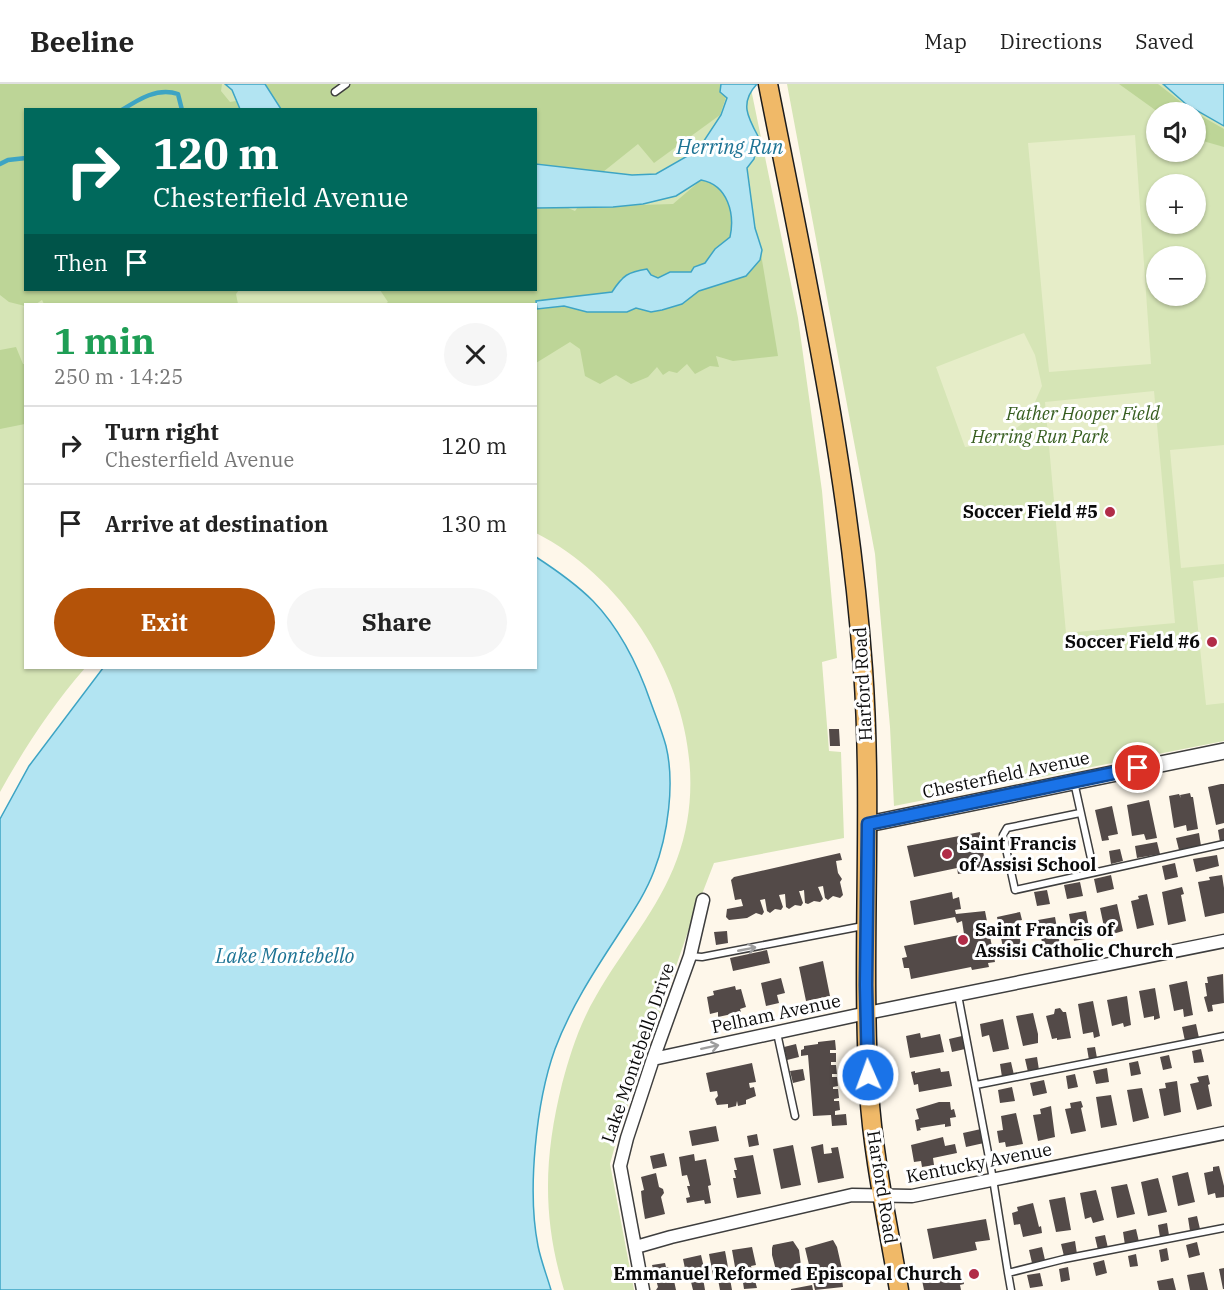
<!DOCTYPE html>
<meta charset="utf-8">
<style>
:root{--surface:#fff;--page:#f6f6f6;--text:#222;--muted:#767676;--line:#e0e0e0;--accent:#b45309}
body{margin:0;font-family:"IBM Plex Serif",serif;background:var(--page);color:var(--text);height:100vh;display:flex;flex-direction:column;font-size:22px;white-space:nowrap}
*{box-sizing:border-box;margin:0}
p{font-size:20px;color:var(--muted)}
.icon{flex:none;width:33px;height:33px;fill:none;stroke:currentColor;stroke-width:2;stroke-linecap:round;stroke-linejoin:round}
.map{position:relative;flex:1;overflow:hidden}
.drawer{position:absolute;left:24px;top:219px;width:513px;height:366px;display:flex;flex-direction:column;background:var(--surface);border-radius:0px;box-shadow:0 2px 4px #0004}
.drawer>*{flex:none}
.hud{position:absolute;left:24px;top:24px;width:513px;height:183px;border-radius:0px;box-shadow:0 2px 4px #0004;background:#00695c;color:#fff;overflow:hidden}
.fabs{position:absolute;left:1146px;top:18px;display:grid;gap:12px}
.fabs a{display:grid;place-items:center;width:60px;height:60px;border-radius:50%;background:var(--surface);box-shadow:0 2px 4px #0004;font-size:30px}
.pin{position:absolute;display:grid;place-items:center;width:51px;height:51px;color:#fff;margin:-26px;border:3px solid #fff;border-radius:50%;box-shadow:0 2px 6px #0007}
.me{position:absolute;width:66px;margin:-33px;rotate:358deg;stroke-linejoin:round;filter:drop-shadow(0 0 4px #0008)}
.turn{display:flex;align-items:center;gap:21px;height:126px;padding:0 30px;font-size:27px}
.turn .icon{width:78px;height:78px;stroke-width:2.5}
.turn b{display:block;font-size:42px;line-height:51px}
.then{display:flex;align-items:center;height:57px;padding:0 30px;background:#0003;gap:12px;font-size:22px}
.round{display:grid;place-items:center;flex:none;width:63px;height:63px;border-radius:32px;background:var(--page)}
.overview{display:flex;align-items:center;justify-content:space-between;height:102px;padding:0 30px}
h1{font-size:36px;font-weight:700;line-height:45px;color:#1e9e55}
.primary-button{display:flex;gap:12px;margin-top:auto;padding:12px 30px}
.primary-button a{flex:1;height:69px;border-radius:36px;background:var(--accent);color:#fff;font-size:24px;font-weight:700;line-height:69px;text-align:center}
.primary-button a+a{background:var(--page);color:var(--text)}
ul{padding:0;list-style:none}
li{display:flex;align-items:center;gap:18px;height:78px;padding:0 30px;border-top:2px solid var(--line)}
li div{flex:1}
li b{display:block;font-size:22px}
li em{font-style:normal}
header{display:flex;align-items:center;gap:36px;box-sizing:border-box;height:84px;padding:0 30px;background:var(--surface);border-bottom:2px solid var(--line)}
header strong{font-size:28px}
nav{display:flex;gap:33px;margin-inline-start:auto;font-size:21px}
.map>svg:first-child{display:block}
.green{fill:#d6e5b6;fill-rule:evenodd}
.forest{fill:#bdd597}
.pitch{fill:#e6edc8}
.water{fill:#b2e4f2;stroke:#3da4c4;stroke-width:1.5}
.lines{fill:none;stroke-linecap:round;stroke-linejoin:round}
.stream{stroke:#3da4c4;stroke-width:4.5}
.building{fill:#534a48}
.service-casing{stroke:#3e3e3e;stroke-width:9}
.minor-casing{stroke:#3e3e3e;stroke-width:15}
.tertiary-casing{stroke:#3e3e3e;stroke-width:18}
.primary-casing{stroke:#1c1c1c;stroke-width:21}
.service{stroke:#fff;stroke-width:6}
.minor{stroke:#fff;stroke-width:12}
.tertiary{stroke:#fff;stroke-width:15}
.primary{stroke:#f0b968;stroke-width:18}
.oneway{stroke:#9d9d9d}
.route-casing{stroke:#114b97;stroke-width:15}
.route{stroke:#1a73e8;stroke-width:10}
.poi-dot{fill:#b12c48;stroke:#fff;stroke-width:2}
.labels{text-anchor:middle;stroke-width:6;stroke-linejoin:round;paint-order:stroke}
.park-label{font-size:18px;font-style:italic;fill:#375e20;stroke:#fff}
.poi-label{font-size:18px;font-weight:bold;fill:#0b0b0b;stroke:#fff;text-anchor:end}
.street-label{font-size:18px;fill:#0b0b0b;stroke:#fff}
.water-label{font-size:20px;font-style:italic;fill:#1d7394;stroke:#fff}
</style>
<header>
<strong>Beeline</strong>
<nav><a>Map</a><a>Directions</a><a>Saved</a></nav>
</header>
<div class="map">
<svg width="1224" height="1206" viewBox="0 0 1224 1206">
<rect width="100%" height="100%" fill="#fef7ea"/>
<path class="green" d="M0,0h750l48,234 24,173 15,167 -15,4 7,89 12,1 3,86 -130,25 -22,57 -73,211 -9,33 24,126h-70c-22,-73 -20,-133 -2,-206 8,-30 18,-61 34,-88 26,-46 63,-87 81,-137 45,-121 -29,-269 -141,-326v-229h-510v364h59c-33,38 -60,79 -85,124zM26,26h510v180h-510z
M787,0h437v657l-330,65 -4,-79 -15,-173zM1156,28h40v40h-40zM1156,100h40v40h-40zM1156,172h40v40h-40z"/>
<path class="forest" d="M0,0h222l-1,7 9,11 6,-1 4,8 -214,1v180h213l-3,4 2,10h-194l-2,-4 -6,4h-10l-1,2 -16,-4 -9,-7z
M265,0h456l-1,8 6,5 -6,18 -66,48 -16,-19 -35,28 -67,-8v-54l-255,-1z
M1119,0h39l36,28h-36z
M1196,29l28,16v18l-28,-8z
M701,96c28,5 34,33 29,57l-15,12 -10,14 -11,4 -3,5h-21l-12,6 -7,-3 -30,3 -8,14 -77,9 1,8 27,-3 23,6h40l9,-4c15,4 30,3 45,-4 7,-3 12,-10 19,-13 22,-10 54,-9 61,-37l17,102 -45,5 -17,-5 3,11 -9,-1 -15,8 -8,-10 -10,9 -8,-2 -6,4 -6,-8 -9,10 -17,7 -15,-9 -16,9 -15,-8 -5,-27 -10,-7 -34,21v-59h-151l3,-2 -8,-12h156v-82l30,-1 9,4 3,-4 95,-3z
M16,263l7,17h2v60l-25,5v-79z"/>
<path class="pitch" d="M1135,51l16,229 -102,8 -21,-229z
M1024,249l11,22 7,31 -15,34 -31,23 -31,4 -29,-80z
M1154,307l21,232 -109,10 -21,-231z
M1224,361v119l-43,4 -11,-118z
M1224,493v126l-18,2 -13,-124z"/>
<path class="water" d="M225,0h40l16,25h-41l-8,-19z
M721,0h36c-18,19 -9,34 2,54l-5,21 -7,9 8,60 7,22 -2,10 -14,16 -47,15 -17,13 -20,6 -11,2 -15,-4 -9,4h-40l-23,-6 -27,3 -1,-8 76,-9c11,-17 16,-20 35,-23l4,6 7,3 12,-6h21l3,-5 11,-4 10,-14 15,-12c5,-23 -2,-52 -29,-57l-25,16 -33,8 -30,3 -77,1v-44l96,11 24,-1 42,-24 23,-35 6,-17 -7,-6z
M1163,0h61v42l-37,-21z
M536,473c20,13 40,27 57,44 28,29 45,64 58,102 5,14 11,28 15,43 9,37 2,89 -12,125 -9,24 -24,45 -38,67 -23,35 -46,71 -61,111 -19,53 -28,142 -17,197 3,15 9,30 13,44h-551v-471l29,-53 74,-98h433z"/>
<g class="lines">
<path class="stream" d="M122,26c17,-11 36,-23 56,-16l4,16
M0,80l8,-4 18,-2"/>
</g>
<path class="building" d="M829,645h10l1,17h-10z
M1221,700h3v39l-8,2 -8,-38z
M1190,709l1,4h2l5,32 -11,2 -1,-6 -12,3 -5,-32 10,-2 2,4 -1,-3z
M1149,716l8,38 -11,2 -2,-6 -12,2 -5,-31z
M1112,722l6,28 -10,2 1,4 -7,1 -7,-31z
M1224,744v13l-4,1 -2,-12z
M980,748l6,37 -28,5 -1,-6 -43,9 -7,-31z
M1199,749l2,13 -22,4 -3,-12z
M1157,758l3,12 -23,4 -2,-12z
M1120,765l3,12 -12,3 -2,-13z
M840,769l2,7 -6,1 2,12 4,6 -2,3 3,13 -3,3 -7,-2 -5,4 -3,-2 -2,-12 -5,1 5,12 -3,3 -6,-1 -6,3 -3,-1 -1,-13 -3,1h-2l4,12 -2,3 -6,-1 -6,4 -3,-2 -1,-13 -6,1 4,12 -2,3 -6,-1 -5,4 -3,-2 -2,-12 -5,1 4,12 -2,3 -6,-2 -9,5 -18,2 -3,-3 1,-8 16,-3 -2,-7 -6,1 -4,-20 3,-3z
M1217,771l2,11 -23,6 -3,-13z
M1175,779l3,14 -13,3 -3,-14z
M1111,791l3,14 -17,4 -3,-14z
M1222,791l2,13v25l-19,4 -7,-35 12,-2 -1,-3z
M1080,798l3,14 -16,3 -3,-14z
M1182,803l2,7 -3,1 5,26 -18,4 -6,-33z
M1047,806l3,14 -13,2 -3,-14z
M952,808l1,7 6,-2 2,12 -6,1 1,4 29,-3 10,51 -7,1 1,4 -17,3 -1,-3 -60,12 -2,-11h-5l-2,-10 5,-1 -3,-11 60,-12 -2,-13 -5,2 -2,-6 -41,8 -4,-24z
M1147,810l7,31 -17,4 -6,-28 8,-2 -1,-3z
M1117,820l6,27 -17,5 -6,-28z
M1086,827l5,27 -17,3 -5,-27z
M1020,828l2,8 -6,1 6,28 -18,4 -7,-36z
M1055,833l5,28 -17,3 -5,-28z
M727,847l1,12 -12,2 -2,-13z
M767,866l3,13 -37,8 -3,-13z
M823,877l7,35 -24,5 -7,-34z
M1223,890l1,29 -12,2 1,6 -5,1 -4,-15 3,-1 -2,-13h3l-1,-6z
M781,894l4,15 -8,2 2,8 -13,3 -5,-23z
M1187,897l6,34 -9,2 -1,-8 -9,2 -5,-26z
M735,902l1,4 5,-1 5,18 -6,2 1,3 -23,5v-5l-8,2 -3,-17 7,-2 -1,-4z
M1155,904l5,30 -6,2v-4l-10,2 -5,-27z
M1127,912l4,29 -7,2 -1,-4 -11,3 -5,-26z
M1093,917l7,35 -6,2 -1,-6 -10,2 -5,-30z
M1060,924l3,4h3l5,26 -14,2v-2l-5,1 -6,-23 8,-2 1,-5z
M1033,929l5,21v9l-15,3 -7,-30z
M1003,935l6,30 -16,3 -4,-17 -7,2 -2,-13z
M1196,940l3,14 -14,3 -3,-14z
M920,949l1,5 19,-4 4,18 -34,6 -4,-22z
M962,952l3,13 -13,3 -3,-13z
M835,956l1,10h-6v3h6v9h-5v3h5l1,9h-5v3h5l1,9 -5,1v2h5l1,9 -5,1v2h5l1,9 -5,1v4l11,-1 1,11 -15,1 -1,-11 -18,1 -5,-61 -7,1v-6l3,-1v-3l14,-2v-2z
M796,960l3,13 -12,3 -3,-13z
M1095,963l2,11 -8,2 -2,-12z
M1201,965l3,13 -10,1 -2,-12z
M1169,971l3,13 -9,2 -3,-13z
M1037,973l2,13 -11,2 -3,-13z
M1138,977l3,13 -10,2 -2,-13z
M1011,978l3,13 -12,2 -2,-13z
M752,979l4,19 -7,1 1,5 4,-1 2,9 -10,4v4l-8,2 -1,-5 -1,5 -8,2v-4l-11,1 -2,-6 3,-3 -1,-5 -7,1 -4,-19z
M940,984l1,4 8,-1 3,15 -33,6 -1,-8 -4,1 -3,-13 4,-1v2z
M1107,984l2,14 -13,2 -3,-13z
M803,985l2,11 -12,3 -3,-12z
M1075,990l3,13 -10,2 -2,-13z
M1208,991l2,9 -2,1 4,21 -15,4 -7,-26 9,-2 -2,-5z
M1044,996l3,13 -14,3 -3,-13z
M1177,997l4,31 -17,4 -5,-27 7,-1 -1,-5z
M1012,1003l3,14 -15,2 -2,-13z
M1142,1004l7,30 -16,4 -6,-32z
M1111,1011l6,30 -16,3 -5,-31z
M1081,1017l2,6 -2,1 5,23 -15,3 -6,-25 6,-1 -1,-5z
M939,1018h11l1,8 3,-1 2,8 -6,1 1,8 -6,1v-3l-25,4 1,2 -4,1 -2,-11 4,-1 -3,-10z
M1051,1022l4,31 -17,4 -5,-26 8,-1 -1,-5z
M1016,1029l7,31 -17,3 -1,-5 -6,1 -2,-12 6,-1 -2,-14z
M716,1042l3,15 -27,5 -3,-15z
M981,1045l3,14 -18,4 -3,-14z
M757,1050l2,11 -10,2 -2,-11z
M943,1053l2,9 10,-2 2,9 -24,5 1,7 -12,2 -1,-6 -7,1 -3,-17z
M823,1060l1,10 8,-1 -1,-5 7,-1 6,31 -26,5 -7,-36z
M793,1061l8,40 -20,4 -8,-40z
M664,1069l3,13 -14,3 -3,-13z
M694,1070l1,7 11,-2 5,26 -3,1 3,17 -6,1 -1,-4 -17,3 -1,-5 4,-1 -3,-11h3l-3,-11 -5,1 -3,-19z
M753,1071l8,39 -24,4 -4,-20h3l-2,-8h3l-3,-12z
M1219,1082l5,20v11l-8,1 -1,-5 -7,2 -4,-22 9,-2v-4z
M1188,1088l7,30 -17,4 -6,-30z
M656,1089l3,14 4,2 1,4 -3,4 4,17 -20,5 -3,-18 -1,-10 3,-1 -3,-13z
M1158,1094l9,34 -19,4 -7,-34z
M1127,1100l8,30 -18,4 -6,-31z
M1096,1106l8,30 -11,3 -2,-6 -6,2 -5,-26z
M1065,1113l6,33 -15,2 -7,-32z
M1033,1119l6,24 2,-1 1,7 -19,4 -3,-13 -6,1 -2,-12 6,-2 -1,-4z
M1197,1132l3,13 -10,2 -2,-13z
M986,1135l4,21 -15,2 2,8 -44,9 -6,-30z
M1167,1139l2,12 -9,2 -2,-12z
M1136,1145l3,13 -14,3 -2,-13z
M1105,1151l3,13 -10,2 -3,-13z
M833,1156l4,7 5,22 -1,2 2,16 -28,3 -10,-42z
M793,1157l6,9 3,23 -24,5 -6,-23v-7l1,-3z
M1075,1157l2,13 -13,2 -3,-12z
M1197,1158l3,13 -11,3 -3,-13z
M752,1163l4,18 -5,1 6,22 -13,1 -2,-13 -3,1 -2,-10h-2l-3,-17z
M1042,1163l3,13 -13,3 -3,-13z
M1167,1164l2,12 -8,2 -2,-12z
M725,1167l1,5 6,34h-12l-3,-16 -4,1 -4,-21z
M1136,1170l2,12 -8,1 -2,-11z
M701,1171l4,17h-3l3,18h-12l-2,-8 -1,1 -1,-5h-2l-4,-19z
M1104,1176l3,13 -11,3 -3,-13z
M665,1179l1,4h2l2,10 3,-1 3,14h-20l2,-3 -6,-22z
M1068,1183l2,13 -9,2 -2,-13z
M1224,1184v21h-1l-4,-20z
M1204,1188l4,18h-18l-3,-15z
M1040,1189l3,13 -13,2 -3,-13z
M958,1190l1,5 4,-1 1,6 -4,1 1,5h-37l-2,-10z
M1173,1194l3,12h-17l-2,-9z
M812,1201l1,5h-22v-1z"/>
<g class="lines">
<g class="service-casing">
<path id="service" d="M335,8l11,-8
M1074,698l20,90
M1080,729l-73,15 -4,7 12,55 209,-46
M690,872l12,1 161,-31
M958,911l35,184 15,94
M777,949l18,83
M976,1001l248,-49
M1011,1206l-3,-17 56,-14 160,-31"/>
</g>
<g class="minor-casing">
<path id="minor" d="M653,975l214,-46 357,-72
M636,1163l35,-10 181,-42 60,1 312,-63
M643,1206l-23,-124 7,-28 26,-79 37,-103 13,-56"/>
</g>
<g class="tertiary-casing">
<path id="tertiary" d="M868,740l356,-73"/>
</g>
<g class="primary-casing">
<path id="primary" d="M768,0c38,193 81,388 95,585 10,140 -2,281 6,422 4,66 19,133 30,199"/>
</g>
<use href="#service" class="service"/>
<use href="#minor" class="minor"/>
<use href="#tertiary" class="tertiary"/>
<use href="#primary" class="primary"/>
</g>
<defs><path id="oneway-shaft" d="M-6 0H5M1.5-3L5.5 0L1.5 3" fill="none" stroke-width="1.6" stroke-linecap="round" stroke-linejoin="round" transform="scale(1.5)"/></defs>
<g class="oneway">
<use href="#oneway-shaft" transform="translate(747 865) rotate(-11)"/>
<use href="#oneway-shaft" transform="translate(710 963) rotate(-12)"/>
</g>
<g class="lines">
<g class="route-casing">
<path id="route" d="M868,991l-2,-90 2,-161 270,-56"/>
</g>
<use href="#route" class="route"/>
</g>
<g class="poi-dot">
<circle cx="1110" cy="428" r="6"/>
<circle cx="1212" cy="558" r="6"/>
<circle cx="947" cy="770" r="6"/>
<circle cx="963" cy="856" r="6"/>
<circle cx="974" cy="1190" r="6"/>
</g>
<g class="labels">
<g class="park-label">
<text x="1083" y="336">Father Hooper Field</text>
<text x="1040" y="359">Herring Run Park</text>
</g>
<g class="poi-label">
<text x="1098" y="434">Soccer Field #5</text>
<text x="1200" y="564">Soccer Field #6</text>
<text x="959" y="766" text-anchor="start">Saint Francis<tspan x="959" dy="21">of Assisi School</tspan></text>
<text x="975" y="852" text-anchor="start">Saint Francis of<tspan x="975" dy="21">Assisi Catholic Church</tspan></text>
<text x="962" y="1196">Emmanuel Reformed Episcopal Church</text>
</g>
<g class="street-label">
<text transform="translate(863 600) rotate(-93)" y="6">Harford Road</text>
<text transform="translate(1006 691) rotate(-12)" y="6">Chesterfield Avenue</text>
<text transform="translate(776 930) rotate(-12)" y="6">Pelham Avenue</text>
<text transform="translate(638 969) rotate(-71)" y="6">Lake Montebello Drive</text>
<text transform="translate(979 1079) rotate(-11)" y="6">Kentucky Avenue</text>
<text transform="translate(882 1103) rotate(81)" y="6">Harford Road</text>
</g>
<g class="water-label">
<text x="730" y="70">Herring Run</text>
<text x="285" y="879">Lake Montebello</text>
</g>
</g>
</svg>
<div class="fabs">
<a><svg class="icon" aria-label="sound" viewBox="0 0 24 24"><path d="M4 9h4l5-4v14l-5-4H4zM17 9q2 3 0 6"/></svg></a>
<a>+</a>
<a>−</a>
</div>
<div class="pin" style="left:1138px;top:684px;background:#d93025"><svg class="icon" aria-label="arrive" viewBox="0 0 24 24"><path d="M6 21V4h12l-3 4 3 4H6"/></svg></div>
<svg class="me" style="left:868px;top:991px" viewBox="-20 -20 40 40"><circle r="17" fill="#1a73e8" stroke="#fff" stroke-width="3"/><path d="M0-11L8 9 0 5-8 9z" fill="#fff"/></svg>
<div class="hud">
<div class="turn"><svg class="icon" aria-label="right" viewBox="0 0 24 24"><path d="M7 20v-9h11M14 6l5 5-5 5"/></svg><div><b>120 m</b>Chesterfield Avenue</div></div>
<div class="then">Then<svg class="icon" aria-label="arrive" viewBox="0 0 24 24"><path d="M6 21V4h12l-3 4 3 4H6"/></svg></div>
</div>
<section class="drawer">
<div class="overview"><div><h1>1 min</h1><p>250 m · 14:25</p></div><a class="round"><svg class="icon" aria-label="close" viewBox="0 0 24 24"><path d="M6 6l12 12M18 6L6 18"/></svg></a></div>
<ul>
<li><svg class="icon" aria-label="right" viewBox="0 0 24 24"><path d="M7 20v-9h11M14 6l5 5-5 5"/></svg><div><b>Turn right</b><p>Chesterfield Avenue</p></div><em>120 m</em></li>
<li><svg class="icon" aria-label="arrive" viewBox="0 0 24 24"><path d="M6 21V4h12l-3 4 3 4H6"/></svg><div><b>Arrive at destination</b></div><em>130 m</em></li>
</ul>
<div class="primary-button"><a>Exit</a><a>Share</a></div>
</section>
</div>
